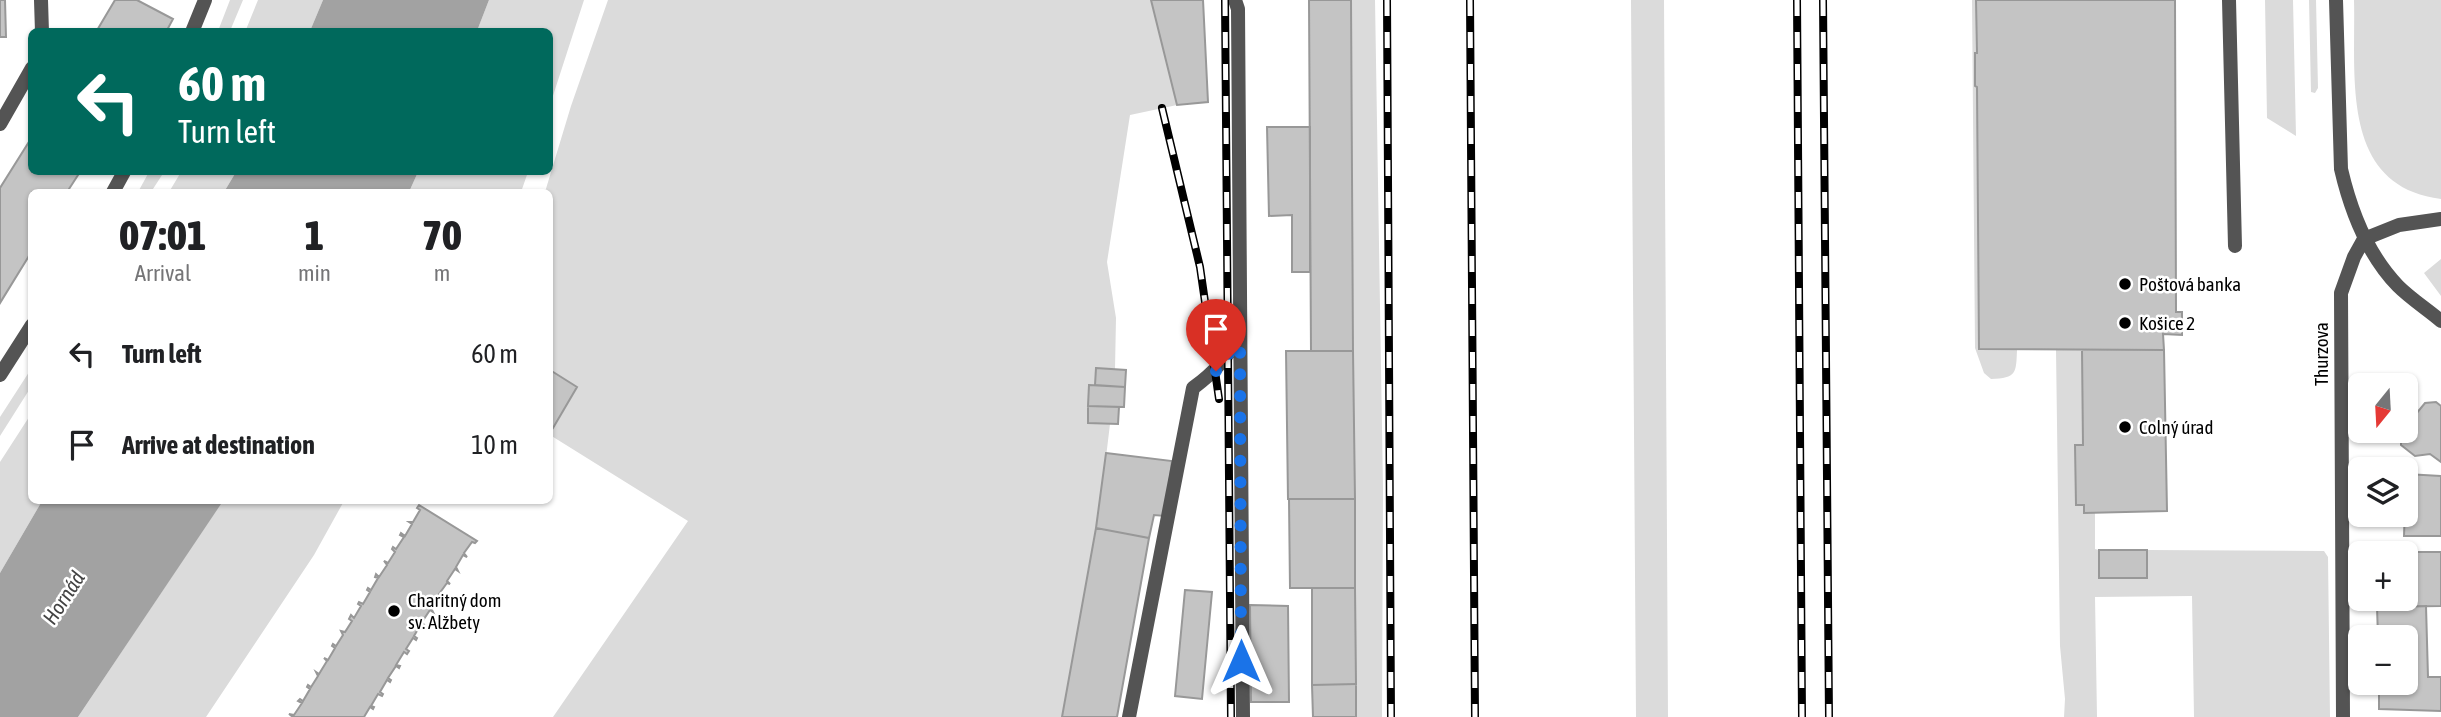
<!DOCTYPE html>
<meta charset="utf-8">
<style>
:root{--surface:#fff;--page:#f6f6f6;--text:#202124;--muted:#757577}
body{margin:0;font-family:"Asap Condensed",sans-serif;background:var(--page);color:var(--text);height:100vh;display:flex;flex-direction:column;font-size:26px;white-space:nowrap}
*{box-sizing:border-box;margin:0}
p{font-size:23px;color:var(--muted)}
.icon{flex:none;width:38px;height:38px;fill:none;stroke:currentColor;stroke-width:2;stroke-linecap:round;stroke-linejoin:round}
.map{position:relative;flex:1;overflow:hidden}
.panel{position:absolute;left:28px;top:189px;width:525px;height:315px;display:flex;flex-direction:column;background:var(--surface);border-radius:10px;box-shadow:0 2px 5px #0004}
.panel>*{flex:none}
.hud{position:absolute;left:28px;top:28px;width:525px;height:147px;border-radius:10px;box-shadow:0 2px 5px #0004;background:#00695c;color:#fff;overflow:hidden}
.needle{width:46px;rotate:198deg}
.buttons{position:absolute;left:2348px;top:373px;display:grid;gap:14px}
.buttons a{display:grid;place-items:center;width:70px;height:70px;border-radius:10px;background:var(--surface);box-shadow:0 2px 5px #0004;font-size:35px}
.pin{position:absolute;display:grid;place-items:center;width:60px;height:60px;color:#fff;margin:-72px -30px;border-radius:50% 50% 50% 0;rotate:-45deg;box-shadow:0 0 7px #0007}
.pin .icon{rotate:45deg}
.me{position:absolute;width:77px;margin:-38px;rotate:0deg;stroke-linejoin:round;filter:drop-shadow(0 0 5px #0008)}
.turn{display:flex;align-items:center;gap:24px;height:147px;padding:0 35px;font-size:32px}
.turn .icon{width:91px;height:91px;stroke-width:2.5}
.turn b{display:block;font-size:49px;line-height:60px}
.eta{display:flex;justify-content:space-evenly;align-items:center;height:119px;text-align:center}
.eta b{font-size:42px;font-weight:800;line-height:49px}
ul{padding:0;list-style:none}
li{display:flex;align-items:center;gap:21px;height:91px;padding:0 35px}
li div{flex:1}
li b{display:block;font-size:26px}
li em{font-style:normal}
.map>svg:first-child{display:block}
.green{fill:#dbdbdb}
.water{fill:#a2a2a2}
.building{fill:#c4c4c4;stroke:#989898;stroke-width:2}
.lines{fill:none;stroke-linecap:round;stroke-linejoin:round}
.lane{stroke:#545454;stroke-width:14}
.street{stroke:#545454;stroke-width:14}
.rail-casing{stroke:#000;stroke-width:8}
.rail{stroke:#fff;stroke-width:5;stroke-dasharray:16;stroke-linecap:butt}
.route{stroke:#1a73e8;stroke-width:12;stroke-dasharray:0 21.6}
.poi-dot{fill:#000;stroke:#fff;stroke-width:2.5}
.labels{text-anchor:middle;stroke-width:5;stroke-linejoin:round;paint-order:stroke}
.poi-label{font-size:19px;fill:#000;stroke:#fff;text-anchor:start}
.street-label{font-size:19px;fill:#000;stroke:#fff}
.water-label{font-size:21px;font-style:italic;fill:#434343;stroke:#fff}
</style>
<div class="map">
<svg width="2441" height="717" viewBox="0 0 2441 717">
<rect width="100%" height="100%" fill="#fff"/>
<path class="green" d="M230,0h13l-13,31h-12z
M258,0h65l-13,31 -65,1z
M489,0h95l-34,105v-73l-73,-1z
M608,0h543l26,105 -47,10 -23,147 9,56 -1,51 -19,-1 -1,17h-6l-1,38 22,1 -10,83 -38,210h-509l135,-196 -138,-86 27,-48 -27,-17v-178h-5l26,-86z
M1351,0h24l8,489 -1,228h-26z
M1631,0h33l4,717h-32z
M1972,0h4l1,53 -2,1v32l2,1 3,262 37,1c-1,23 0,28 -26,29l-7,-6 -9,-25z
M2265,0h28l3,136 -29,-18z
M2309,0h7l2,88 -3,5 -4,-1z
M2354,0h87v199c-102,-13 -85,-123 -87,-199z
M149,172h15l-13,20h-13z
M181,172h55l-12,20h-55z
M418,172h110l-7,20h-112z
M2441,259v37l-17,-23z
M2056,350h26l1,95h-8l1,60h8v8h11v36l4,1v27l48,1v-28l177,1 4,6 2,160h-136l-2,-121 -97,1 2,120h-33l1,-18 -5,-53z
M31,369v18l-31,49v-19z
M31,414l1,86 10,1 -42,72v-111z
M223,500l121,1 -30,54 -108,162h-128z"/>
<path class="water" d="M323,0h166l-12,31h-167z
M236,172h182l-9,20h-185z
M42,501h181l-145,216h-78v-144z"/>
<path class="building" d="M0,0h5l1,37h-6z
M115,0h22l36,19 -7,13h-70z
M1151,0h52l5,102 -31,3z
M1309,0h42l2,351h-42z
M1976,0h199l1,312h6v23l-19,-1 1,16 -185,-1 -2,-262 -2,-1v-33h2z
M1267,127h43v145h-18v-57l-23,1z
M32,137v35h48l-13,20h-35v59l-32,52v-115z
M2082,350h82l3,161 -83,2v-8h-8l-1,-60h8z
M1286,351h67l2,148h-67z
M1096,368l30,2 -1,17 -30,-2z
M550,370l27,17 -24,41 -3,-2z
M1089,385l36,2 -1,20 -36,-1z
M2436,402l5,4v56l-11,-8 -15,2 -14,-11v-12l5,-3v-4l19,-23z
M1088,406l31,1 -1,17 -30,-1z
M1106,453l66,8 -7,55 -11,-1 -5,23 -53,-10z
M2406,474l35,2v60h-37z
M1289,499h66v89h-65z
M419,505l58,36 -2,2 -3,-1 -8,11 3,4 -4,-2 -7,12 2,4 -3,-2 -8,12 3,3 -3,-1 -8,11 2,4 -3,-1 -7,11 2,4 -3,-2 -8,12 3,4 -4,-2 -7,12 3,2 -1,2 -3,-2 -7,11 3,2 -2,3 -3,-2 -8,13 4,1 -1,2 -3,-2 -8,12 3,2 -1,2 -3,-2 -7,12 3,2 -1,2 -4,-2 -7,12 3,1 -1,2 -3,-2 -6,10h-71l-4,-3 5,1 8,-12 -4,-2 2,-2 3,2 7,-12 -3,-2 1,-2 3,2 7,-11 -2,-4 3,2 8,-13 -3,-3 4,2 7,-12 -3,-2 1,-2 3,2 7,-11 -2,-4 4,1 7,-11 -3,-2 2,-4 3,3 7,-12 -3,-2 1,-2 4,2 7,-12 -3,-2 1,-2 3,2 7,-12 -3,-1 1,-3 3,3 8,-12 -3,-4 4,2 7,-11 -3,-3 1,-2 3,2 8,-12 -4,-2 1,-2 4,3 7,-12 -3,-2h4l7,-12 -3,-2z
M1096,528l53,10 -32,179h-55z
M2099,550h48v28h-48z
M2377,552h64v54l-64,1v-9h29v-45z
M1312,588h43l1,96 -44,1z
M1185,590l27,2 -10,107 -27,-3z
M1250,605l38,1 1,96h-38z
M2426,606l2,71h13v34l-62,-2v-27h27v-45h-28l-1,-30z
M1356,684v33h-43l-1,-32z"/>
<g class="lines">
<path class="lane" d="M41,0l1,32
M1235,0l3,9 5,708
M2229,0l6,246
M0,124l32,-56
M1129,717l64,-329c23,-17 33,-29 47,-54"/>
<path class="street" d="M2336,0l5,169c10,43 26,85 57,117 13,13 29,23 43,35
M192,32l13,-32
M113,192l11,-20
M2364,239l35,-14 42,-6
M0,375l32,-50
M2343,717l-2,-424 13,-36 10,-18"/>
<g class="rail-casing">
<path id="rail" d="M1225,0l6,717
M1387,0l4,717
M1470,0l5,717
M1797,0l5,717
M1823,0l6,717
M1162,108l38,159 19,132"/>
</g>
<use href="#rail" class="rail"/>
</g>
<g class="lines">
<path class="route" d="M1216,371l11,-14 13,-24 1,328"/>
</g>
<g class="poi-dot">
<circle cx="2125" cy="284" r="7"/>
<circle cx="2125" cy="323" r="7"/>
<circle cx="2125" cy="427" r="7"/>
<circle cx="394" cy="611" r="7"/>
</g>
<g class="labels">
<g class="poi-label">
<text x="2139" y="291">Poštová banka</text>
<text x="2139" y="330">Košice 2</text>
<text x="2139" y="434">Colný úrad</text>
<text x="408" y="607">Charitný dom<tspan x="408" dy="22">sv. Alžbety</tspan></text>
</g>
<g class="street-label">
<text transform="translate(2321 354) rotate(-90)" y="7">Thurzova</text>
</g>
<g class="water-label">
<text transform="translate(64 598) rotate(-57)" y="7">Hornád</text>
</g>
</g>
</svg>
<div class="buttons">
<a><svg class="needle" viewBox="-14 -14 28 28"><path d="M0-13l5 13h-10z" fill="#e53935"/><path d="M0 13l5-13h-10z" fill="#757577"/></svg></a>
<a><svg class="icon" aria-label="layers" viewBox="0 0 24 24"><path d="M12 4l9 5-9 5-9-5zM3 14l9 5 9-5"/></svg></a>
<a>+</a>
<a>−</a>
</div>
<div class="pin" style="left:1216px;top:371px;background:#d93025"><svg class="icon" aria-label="arrive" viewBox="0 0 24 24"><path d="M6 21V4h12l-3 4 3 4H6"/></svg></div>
<svg class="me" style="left:1241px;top:661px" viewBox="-20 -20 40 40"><path d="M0-17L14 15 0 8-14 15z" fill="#1a73e8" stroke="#fff" stroke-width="4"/></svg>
<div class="hud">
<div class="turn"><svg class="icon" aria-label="left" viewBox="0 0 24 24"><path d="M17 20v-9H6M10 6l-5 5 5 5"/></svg><div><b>60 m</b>Turn left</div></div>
</div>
<section class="panel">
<div class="eta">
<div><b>07:01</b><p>Arrival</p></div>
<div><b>1</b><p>min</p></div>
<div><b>70</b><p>m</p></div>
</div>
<ul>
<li><svg class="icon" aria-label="left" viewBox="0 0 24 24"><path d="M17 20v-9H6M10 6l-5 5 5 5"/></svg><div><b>Turn left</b></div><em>60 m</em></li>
<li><svg class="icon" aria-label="arrive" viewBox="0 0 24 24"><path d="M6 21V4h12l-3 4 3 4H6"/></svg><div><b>Arrive at destination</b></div><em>10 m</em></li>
</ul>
</section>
</div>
